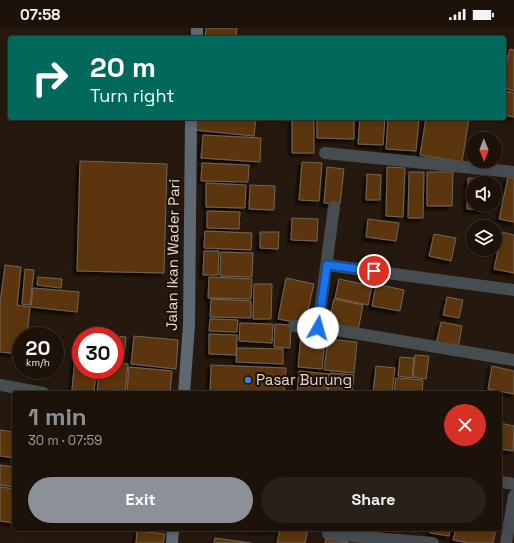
<!DOCTYPE html>
<meta charset="utf-8">
<style>
:root{--surface:#1c120a;--page:#292018;--text:#f1f3f6;--muted:#a09e9c;--line:#3a322b;--accent:#8c9099}
body{margin:0;font-family:"Space Grotesk",sans-serif;background:var(--page);color:var(--text);height:100vh;display:flex;flex-direction:column;font-size:15px;white-space:nowrap}
*{box-sizing:border-box;margin:0}
p{font-size:13px;color:var(--muted)}
.icon{flex:none;width:22px;height:22px;fill:none;stroke:currentColor;stroke-width:2;stroke-linecap:round;stroke-linejoin:round}
.map{position:relative;flex:1;overflow:hidden}
.drawer{position:absolute;left:12px;top:363px;width:490px;height:140px;display:flex;flex-direction:column;background:var(--surface);border-radius:4px;box-shadow:0 2px 6px #0003,0 0 0 1px var(--line)}
.drawer>*{flex:none}
.top-card{position:absolute;left:8px;top:8px;width:498px;height:84px;border-radius:4px;box-shadow:0 2px 6px #0003,0 0 0 1px var(--line);background:#00695c;color:#fff;overflow:hidden}
.needle{width:26px;rotate:179deg}
.controls{position:absolute;left:466px;top:104px;display:grid;gap:8px}
.controls a{display:grid;place-items:center;width:36px;height:36px;border-radius:50%;background:var(--surface);box-shadow:0 2px 6px #0003,0 0 0 1px var(--line);font-size:20px}
.speed{position:absolute;left:12px;top:299px;display:flex;gap:8px;font-size:20px;font-weight:700;text-align:center}
.speed>*{display:grid;place-content:center;width:52px;height:52px;border-radius:50%;background:var(--surface);box-shadow:0 2px 6px #0003,0 0 0 1px var(--line);line-height:1}
.speed small{font-size:10px;font-weight:400}
.speed .limit{border:6px solid #d22;background:#fff;color:#111}
.pin{position:absolute;display:grid;place-items:center;width:34px;height:34px;color:#fff;margin:-17px;border:2px solid #fff;border-radius:50%;box-shadow:0 1px 4px #0007}
.me{position:absolute;width:44px;margin:-22px;rotate:7deg;stroke-linejoin:round;filter:drop-shadow(0 0 3px #0008)}
.turn{display:flex;align-items:center;gap:14px;height:84px;padding:0 16px;font-size:18px}
.turn .icon{width:52px;height:52px;stroke-width:2.5}
.turn b{display:block;font-size:28px;line-height:34px}
.round{display:grid;place-items:center;flex:none;width:42px;height:42px;border-radius:21px;background:var(--page)}
.summary{display:flex;align-items:center;justify-content:space-between;height:68px;padding:0 16px}
h1{font-size:24px;font-weight:700;line-height:30px;color:var(--accent)}
.cta{display:flex;gap:8px;margin-top:auto;padding:8px 16px}
.cta a{flex:1;height:46px;border-radius:24px;background:var(--accent);color:#fff;font-size:16px;font-weight:700;line-height:46px;text-align:center}
.cta a+a{background:var(--page);color:var(--text)}
.status{display:flex;justify-content:space-between;align-items:center;height:28px;padding:0 20px;background:var(--surface);direction:ltr}
.status svg{height:11px;fill:currentColor}
.map>svg:first-child{display:block}
.building{fill:#5a360a;stroke:#736557;filter:url(#shadow)}
.lines{fill:none;stroke-linecap:round;stroke-linejoin:round}
.street{stroke:#454d51;stroke-width:12}
.secondary{stroke:#5d6870;stroke-width:12}
.route-casing{stroke:#114b97;stroke-width:10}
.route{stroke:#1a73e8;stroke-width:7}
.shop-dot{fill:#3f7fe0;stroke:#1c0f06;stroke-width:1.5}
.labels{text-anchor:middle;stroke-width:4;stroke-linejoin:round;paint-order:stroke}
.street-label{font-size:15px;fill:#e1d7d1;stroke:#1c0f06}
.poi-label{font-size:15px;fill:#e1d7d1;stroke:#1c0f06;text-anchor:start}
</style>
<div class="status"><b>07:58</b><svg viewBox="0 0 49 12"><path d="M0 12V9h3v3zM5 12V6h3v6zM10 12V3h3v9zM15 12V0h3v12zM26 1h20v11H26zM47 4h2v5h-2z"/></svg></div>
<div class="map">
<svg width="514" height="515" viewBox="0 0 514 515">
<defs>
<filter id="shadow"><feDropShadow dx="-3.5" dy="3.5" stdDeviation="1" flood-color="#0009"/></filter>
</defs>
<rect width="100%" height="100%" fill="#25180e"/>
<path class="building" d="M206,0h31l-1,10h-31z
M510,21l4,1v41l-10,-3v-17z
M504,63l10,2v24l-10,-2z
M196,90h60l-2,18 -60,-6z
M292,90h22v35h-22z
M317,90h37v21l-37,-1z
M360,90h25l-2,27 -25,-1z
M388,90h31l-3,33 -30,-2z
M426,90h43l-7,44 -42,-7z
M203,107l58,3 -1,24 -59,-4z
M80,133l87,3 -3,109 -87,-2z
M302,134l20,1 -3,38 -20,-1z
M202,135l47,2 -1,17 -47,-1z
M327,139l17,2 -4,35 -16,-1z
M387,139l18,1 -2,49 -17,-1z
M409,144h15l-1,46h-15z
M427,144h26l-1,34h-25z
M367,146l14,1 -1,25h-14z
M508,149l6,1v44l-15,-3z
M468,150l22,1v4h-17v22h16v5l-22,-1z
M206,155l40,2 -1,23 -39,-1z
M250,157l25,1 -1,24 -25,-1z
M207,183l33,1 -1,17 -32,-1z
M292,190l26,1 -1,22 -26,-1z
M368,191l31,4 -3,18 -30,-4z
M205,203l47,2 -1,17 -47,-2z
M260,204h19l-1,17 -18,-1z
M502,204l12,3v38l-20,-4z
M434,206l22,4 -5,23 -22,-5z
M204,223h15l-1,24h-15z
M221,224l32,1 -1,24 -32,-1z
M5,237l16,2 -4,38 13,2 -3,29h-6v18l-21,-2v-49z
M25,241l9,1 -4,35 -8,-1z
M38,249l24,2 -1,9 -24,-3z
M209,249l43,2 -1,20 -43,-1z
M286,250l28,6 -9,40 -27,-5z
M339,251l33,7 -4,19 -33,-7z
M254,256h18l-1,35h-18z
M376,256l28,6 -4,21 -28,-5z
M33,260l46,4 -2,20 -46,-5z
M447,269l16,3 -4,18 -16,-3z
M211,271l40,2v17l-41,-1z
M334,271l29,6 -5,26 -30,-6z
M210,291l28,1 -1,12 -28,-1z
M441,294l21,4 -4,22 -22,-4z
M240,295l33,1 -1,19 -33,-2z
M275,296l16,1 -1,23 -16,-1z
M88,306l25,2h-26z
M209,306l28,1 -1,20 -27,-1z
M301,307l24,3 -3,31 -24,-2z
M115,308l11,1 -2,20 -9,-1z
M134,308l44,4 -2,29 -45,-5z
M328,311l29,3 -3,31 -30,-3z
M237,320l46,1v15l-47,-2z
M415,327l14,1 -3,23 -13,-2z
M400,329l14,1 -2,20 -14,-2z
M75,330l6,1v11h15l-2,22 -22,-2z
M115,335l13,1 -3,29h-28l2,-23h16z
M211,337l75,3 -2,25h-74z
M376,338l19,2 -3,25h-19z
M492,338l22,5v23l-26,-5z
M129,339l43,4 -2,22h-43z
M299,343l30,3 -2,19h-30z
M330,345l24,2 -2,18h-24z
M396,350l27,2 -1,13h-28z
M500,395l14,3 -1,25 -13,-2z
M0,402l14,2v26l-14,-2z
M0,437l14,2v20l-14,-2z
M0,459l14,2v34l-14,-2z
M224,501h53v2z
M280,501h28l-3,14h-28z
M385,501h15l-1,3z
M431,501h19l-1,7 -19,-3z
M456,501h40l-3,14h-24l-16,-3z
M137,503l28,3 -2,9h-27z
M215,510l36,5h-37z
M326,511l22,3v1h-23z"/>
<g class="lines">
<path class="street" d="M325,125l189,19
M327,237l187,25
M294,298l24,1 196,33
M318,299l16,-120
M0,357l43,8
M500,454l14,2
M328,506l105,9
M506,515l8,-47"/>
<path class="secondary" d="M197,10v-10
M184,365l5,-68 2,-207
M172,515l1,-14"/>
</g>
<g class="lines">
<g class="route-casing">
<path id="route" d="M318,300l9,-63 47,6"/>
</g>
<use href="#route" class="route"/>
</g>
<circle class="shop-dot" cx="248" cy="352" r="4"/>
<g class="labels">
<g class="street-label">
<text transform="translate(173 227) rotate(-89)" y="5">Jalan Ikan Wader Pari</text>
</g>
<g class="poi-label">
<text x="256" y="357">Pasar Burung</text>
</g>
</g>
</svg>
<div class="controls">
<a><svg class="needle" viewBox="-14 -14 28 28"><path d="M0-13l5 13h-10z" fill="#e53935"/><path d="M0 13l5-13h-10z" fill="#a09e9c"/></svg></a>
<a><svg class="icon" aria-label="sound" viewBox="0 0 24 24"><path d="M4 9h4l5-4v14l-5-4H4zM17 9q2 3 0 6"/></svg></a>
<a><svg class="icon" aria-label="layers" viewBox="0 0 24 24"><path d="M12 4l9 5-9 5-9-5zM3 14l9 5 9-5"/></svg></a>
</div>
<div class="speed"><div>20<small>km/h</small></div><div class="limit">30</div></div>
<div class="pin" style="left:374px;top:243px;background:#d93025"><svg class="icon" aria-label="arrive" viewBox="0 0 24 24"><path d="M6 21V4h12l-3 4 3 4H6"/></svg></div>
<svg class="me" style="left:318px;top:300px" viewBox="-20 -20 40 40"><circle r="19" fill="#fff"/><path d="M0-13L10 11 0 6-10 11z" fill="#1a73e8"/></svg>
<div class="top-card">
<div class="turn"><svg class="icon" aria-label="right" viewBox="0 0 24 24"><path d="M7 20v-9h11M14 6l5 5-5 5"/></svg><div><b>20 m</b>Turn right</div></div>
</div>
<section class="drawer">
<div class="summary"><div><h1>1 min</h1><p>30 m · 07:59</p></div><a class="round" style="background:#d93025;color:#fff"><svg class="icon" aria-label="close" viewBox="0 0 24 24"><path d="M6 6l12 12M18 6L6 18"/></svg></a></div>
<div class="cta"><a>Exit</a><a>Share</a></div>
</section>
</div>
